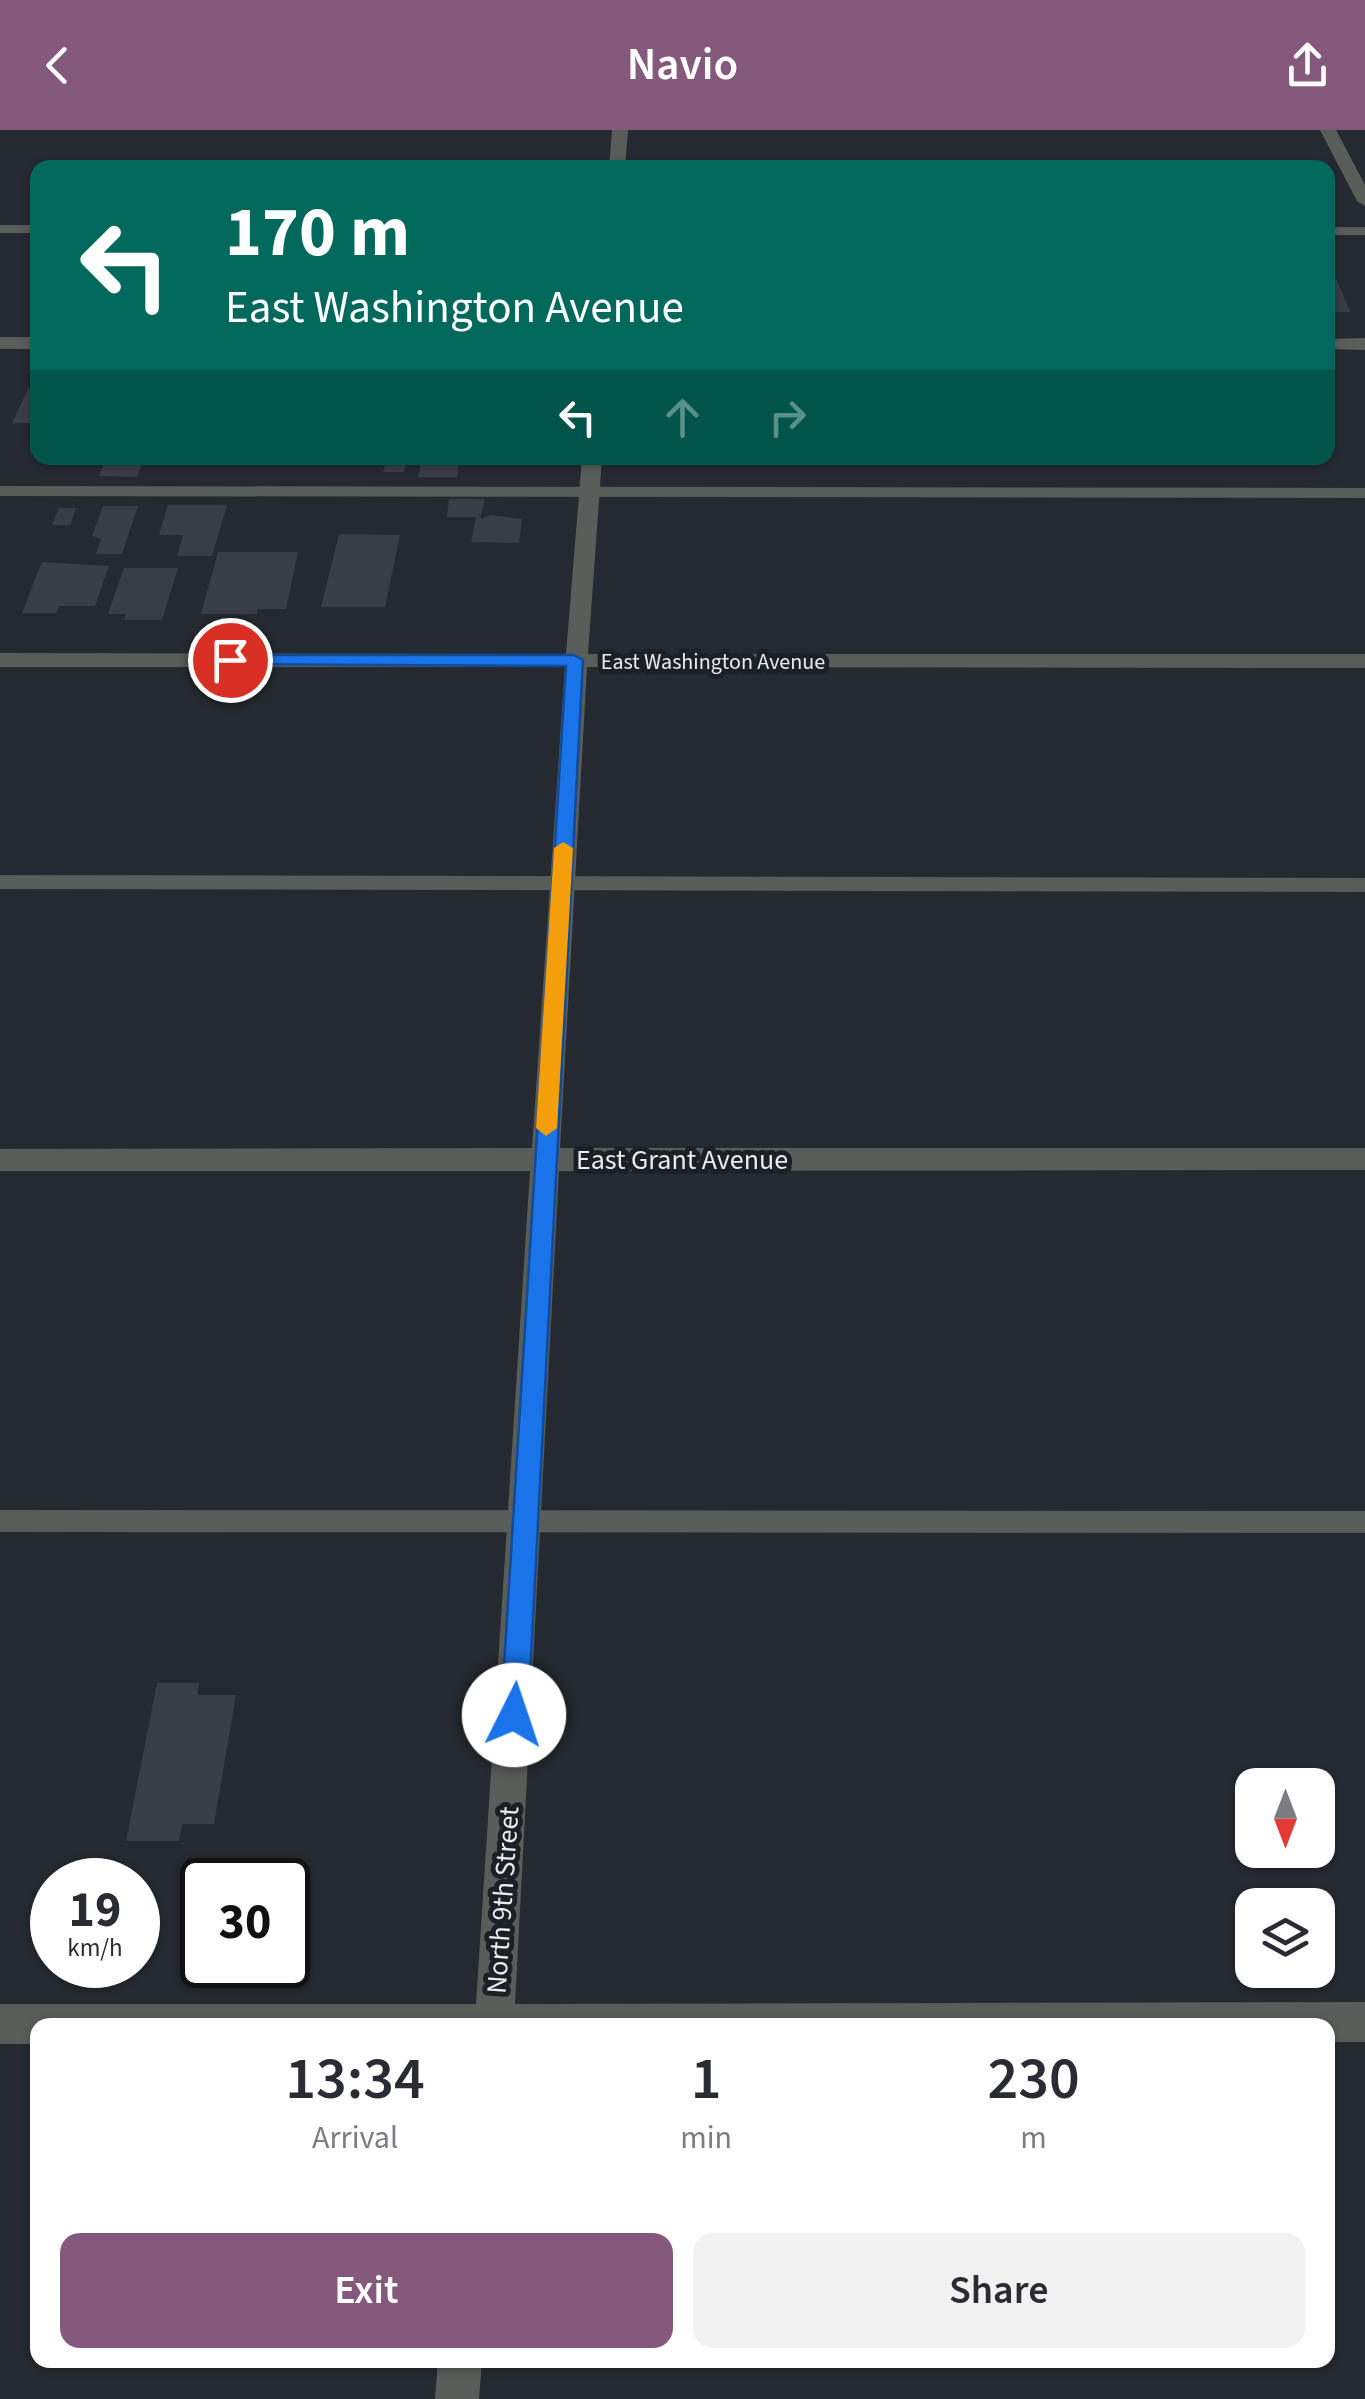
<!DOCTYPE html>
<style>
:root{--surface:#fff;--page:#f2f2f3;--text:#2b2b33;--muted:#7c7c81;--accent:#85597b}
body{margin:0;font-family:"Source Sans 3",sans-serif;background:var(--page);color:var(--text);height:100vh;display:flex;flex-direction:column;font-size:38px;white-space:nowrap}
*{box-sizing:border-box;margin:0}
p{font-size:32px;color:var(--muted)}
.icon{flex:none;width:55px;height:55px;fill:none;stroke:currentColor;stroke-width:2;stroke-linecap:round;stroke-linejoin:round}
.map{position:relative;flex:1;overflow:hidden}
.side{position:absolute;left:30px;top:1888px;width:1305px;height:350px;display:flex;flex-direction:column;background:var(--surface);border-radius:20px;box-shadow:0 2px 8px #0004}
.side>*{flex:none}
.hud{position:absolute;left:30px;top:30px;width:1305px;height:305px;border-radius:20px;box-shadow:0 2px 8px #0004;background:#00695c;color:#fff;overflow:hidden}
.needle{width:65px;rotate:180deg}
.controls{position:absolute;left:1235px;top:1638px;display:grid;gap:20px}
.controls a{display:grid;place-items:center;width:100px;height:100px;border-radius:20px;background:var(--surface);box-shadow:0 2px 8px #0004;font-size:50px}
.speed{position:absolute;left:30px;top:1728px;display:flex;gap:20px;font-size:50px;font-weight:700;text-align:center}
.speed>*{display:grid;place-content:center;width:130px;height:130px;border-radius:50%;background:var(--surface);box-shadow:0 2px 8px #0004;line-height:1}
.speed small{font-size:25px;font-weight:400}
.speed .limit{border:5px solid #111;border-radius:15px;background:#fff;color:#111}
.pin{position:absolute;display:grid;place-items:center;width:85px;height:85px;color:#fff;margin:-42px;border:5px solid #fff;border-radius:50%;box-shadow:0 2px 10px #0007}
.me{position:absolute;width:110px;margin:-55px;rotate:4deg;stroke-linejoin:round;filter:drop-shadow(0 0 8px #0008)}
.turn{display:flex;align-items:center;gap:35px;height:210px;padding:0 30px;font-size:45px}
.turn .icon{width:130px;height:130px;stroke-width:2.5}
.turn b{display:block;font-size:70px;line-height:85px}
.lanes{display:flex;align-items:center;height:95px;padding:0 30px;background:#0003;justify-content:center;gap:50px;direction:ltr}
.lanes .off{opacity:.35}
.eta{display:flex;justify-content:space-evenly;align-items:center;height:170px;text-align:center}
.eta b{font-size:60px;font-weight:600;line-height:70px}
.action{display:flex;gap:20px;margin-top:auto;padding:20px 30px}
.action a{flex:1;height:115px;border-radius:20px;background:var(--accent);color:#fff;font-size:40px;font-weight:600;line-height:115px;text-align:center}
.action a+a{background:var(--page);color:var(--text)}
header{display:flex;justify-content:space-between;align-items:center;height:130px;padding:0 30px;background:var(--accent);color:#fff;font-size:45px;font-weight:600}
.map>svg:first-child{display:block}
.building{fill:#383e45}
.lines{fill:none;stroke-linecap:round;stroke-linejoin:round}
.lane{fill:#595d59;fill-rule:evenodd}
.street{fill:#595d59;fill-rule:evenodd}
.route{fill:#1a73e8;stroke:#114b97;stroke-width:2.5}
.slow{fill:#f59e0b}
.labels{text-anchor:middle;stroke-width:10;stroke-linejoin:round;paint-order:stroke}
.far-street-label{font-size:22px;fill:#e8ebf0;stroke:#1a2026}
.street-label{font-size:28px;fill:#e8ebf0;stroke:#1a2026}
</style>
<header><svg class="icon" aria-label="back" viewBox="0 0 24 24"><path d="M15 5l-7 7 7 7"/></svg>Navio<svg class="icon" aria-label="share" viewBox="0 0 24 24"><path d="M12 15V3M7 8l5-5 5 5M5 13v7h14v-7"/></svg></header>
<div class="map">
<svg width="1365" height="2269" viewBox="0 0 1365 2269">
<rect width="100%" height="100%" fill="#242a30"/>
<path class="building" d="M1328,140l4,10h5l13,32h-22z
M28,259h10v34h-26z
M106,328h38l-7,19 -38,-1z
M387,328h21l-4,14h-21z
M422,328h38l-3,19h-39z
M449,369h36l-5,20 10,-4 32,4 -3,24 -48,-1 5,-25h-29z
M168,375h59l-15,51h-35l6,-21h-24z
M103,376h35l-16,48h-26l5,-15 -9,-3z
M59,378h17l-6,17h-18z
M339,404l61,1 -15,72h-64z
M218,422h80l-12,57h-29v5h-56z
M42,432l67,4 -14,40h-36l-3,7h-34z
M124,438h54l-16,52h-38l2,-6h-18z
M157,1553h42l-2,12h39l-22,129h-32l-3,17h-53z"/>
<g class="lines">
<path class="lane" d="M0,95h38v8h-38z
M1328,97h37v8h-37z
M0,356l1365,2v10l-1365,-2z
M0,745l1365,3v14l-1365,-3z
M0,1380l1365,1v22l-1365,-1z"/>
<path class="street" d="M612,0h16l-3,38h-16z
M1320,0h16l29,55v21l-8,-5z
M0,207h38v12h-38z
M1365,208v12l-37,-1v-10z
M582,328h20l-14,196h777v14l-778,-1 -27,481h805v22l-806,1 -44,833 850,-2v40h-37v-17h-1290v19h-38v-40h476l54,-833h-530v-22l532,-1 33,-481h-565v-14l566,1z
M438,2230h44l-3,39h-44z"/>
</g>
<path class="route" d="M230,525h344l9,5 -55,1055 -4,9 -10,4 -9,-4 -4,-9 65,-1049 -342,-2v-7z"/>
<path class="slow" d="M563,712l10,6 -16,280 -11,8 -10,-8 18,-280z"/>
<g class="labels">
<g class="far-street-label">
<text x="713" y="539">East Washington Avenue</text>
</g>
<g class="street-label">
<text x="682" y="1039">East Grant Avenue</text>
<text transform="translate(502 1770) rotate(-86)" y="10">North 9th Street</text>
</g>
</g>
</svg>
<div class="controls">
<a><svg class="needle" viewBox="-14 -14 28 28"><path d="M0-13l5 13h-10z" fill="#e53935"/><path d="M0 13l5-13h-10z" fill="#7c7c81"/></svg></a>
<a><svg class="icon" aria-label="layers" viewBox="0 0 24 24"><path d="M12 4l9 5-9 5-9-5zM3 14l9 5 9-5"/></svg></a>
</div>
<div class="speed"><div>19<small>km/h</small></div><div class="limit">30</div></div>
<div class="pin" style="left:230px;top:530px;background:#d93025"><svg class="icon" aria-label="arrive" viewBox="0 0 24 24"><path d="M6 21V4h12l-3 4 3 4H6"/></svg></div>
<svg class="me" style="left:514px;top:1585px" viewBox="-20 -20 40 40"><circle r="19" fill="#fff"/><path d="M0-13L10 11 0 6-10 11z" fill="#1a73e8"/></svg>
<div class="hud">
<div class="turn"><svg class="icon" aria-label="left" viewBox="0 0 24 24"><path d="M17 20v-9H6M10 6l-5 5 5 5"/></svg><div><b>170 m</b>East Washington Avenue</div></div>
<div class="lanes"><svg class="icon" aria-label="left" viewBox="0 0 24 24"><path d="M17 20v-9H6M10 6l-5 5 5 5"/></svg><svg class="icon off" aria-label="ahead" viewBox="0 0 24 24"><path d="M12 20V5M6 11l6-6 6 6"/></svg><svg class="icon off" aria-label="right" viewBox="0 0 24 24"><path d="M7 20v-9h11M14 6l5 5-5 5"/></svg></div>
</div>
<section class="side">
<div class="eta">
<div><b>13:34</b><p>Arrival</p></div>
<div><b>1</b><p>min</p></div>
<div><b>230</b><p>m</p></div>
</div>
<div class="action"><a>Exit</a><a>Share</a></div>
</section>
</div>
